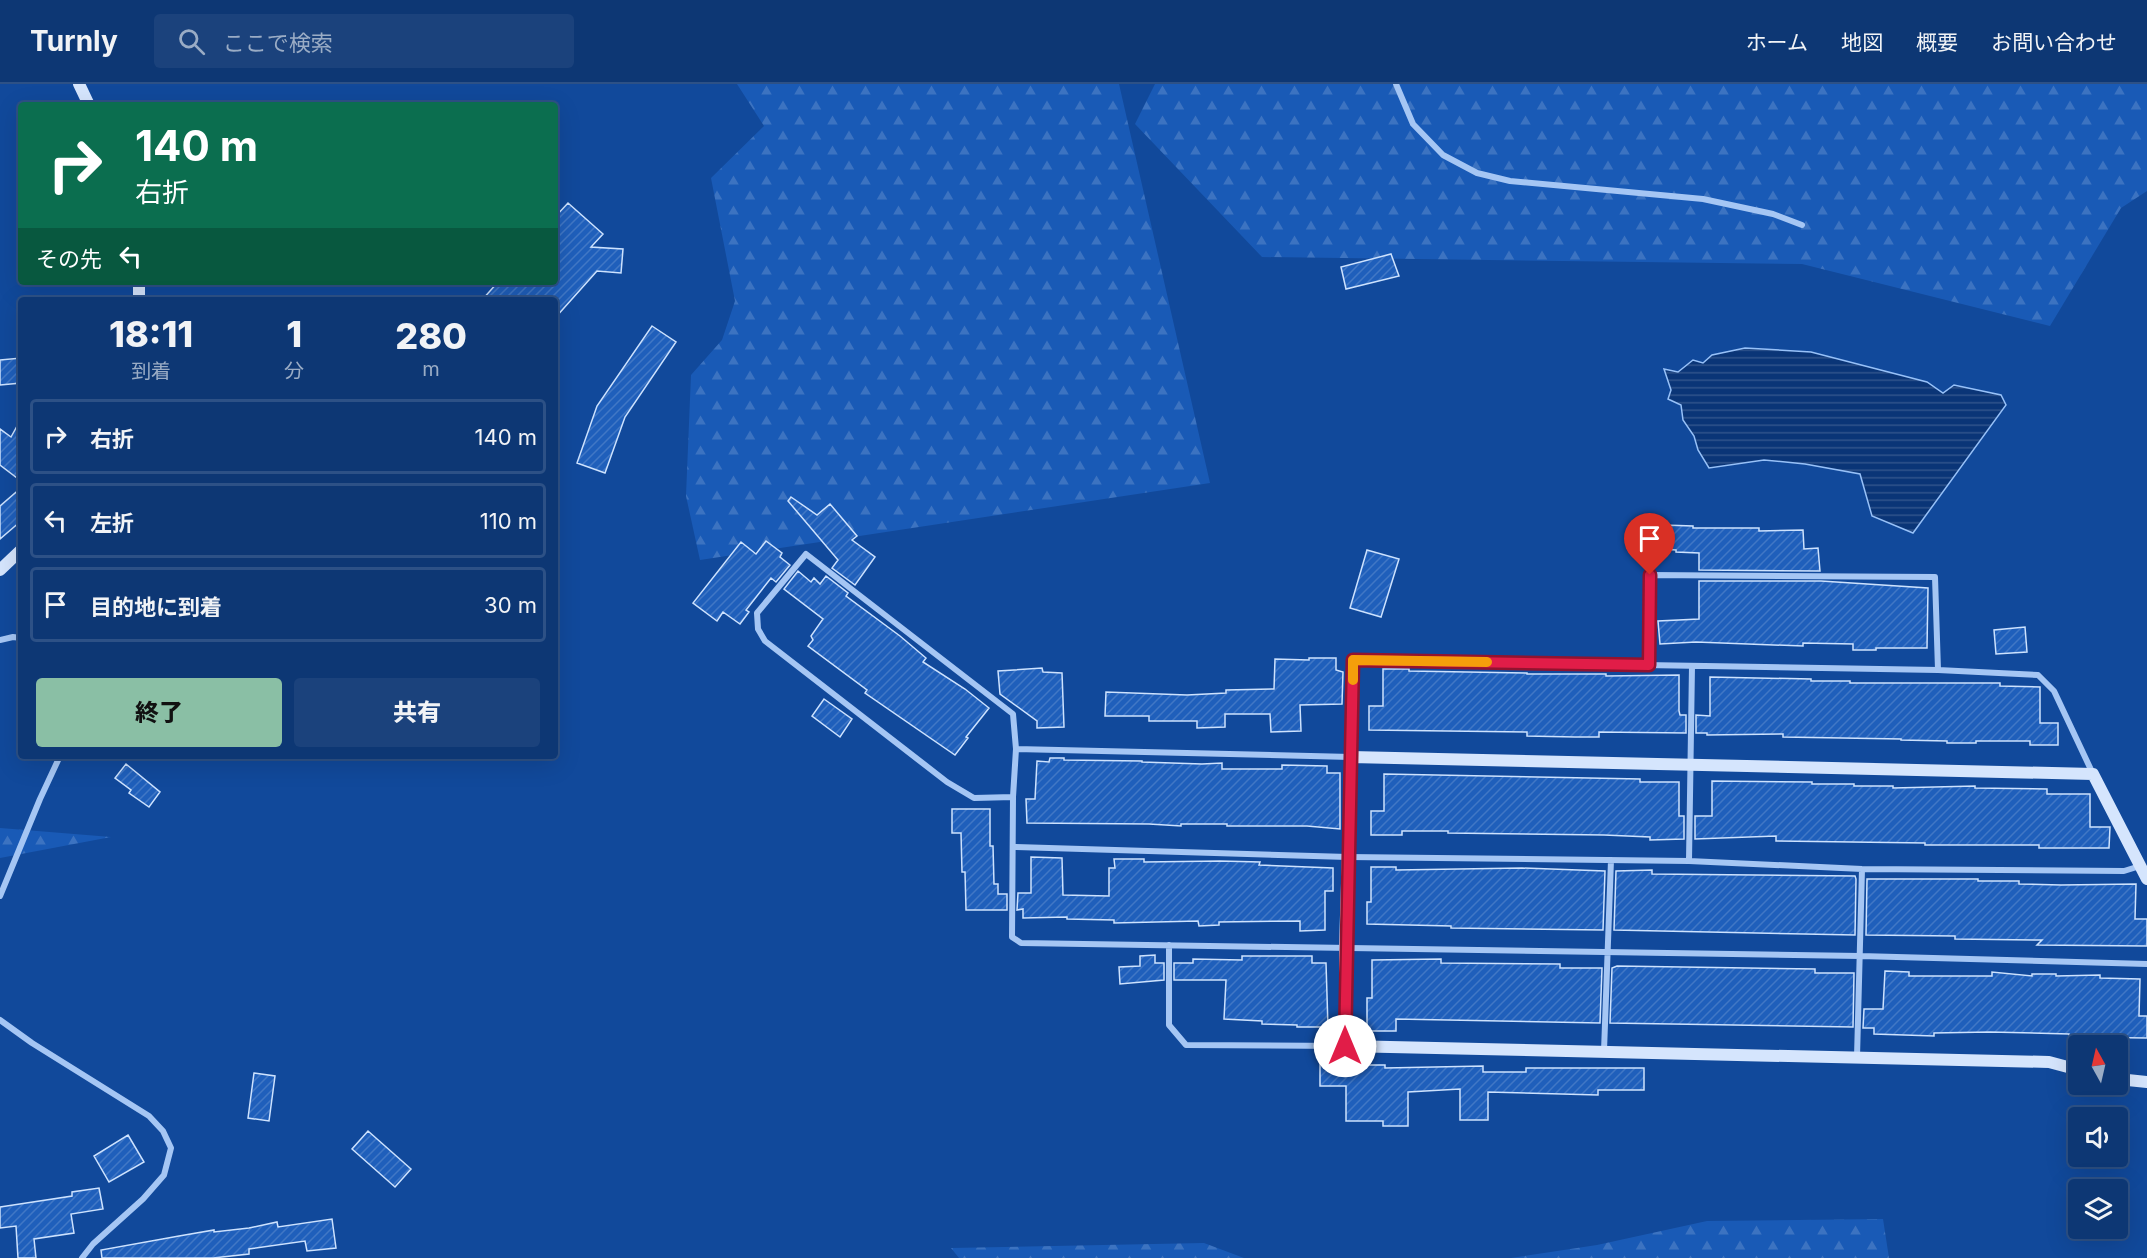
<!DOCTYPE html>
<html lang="ja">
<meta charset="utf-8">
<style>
:root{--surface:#0d3774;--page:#1b427c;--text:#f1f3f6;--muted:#9aacc5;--line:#2d5186;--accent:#8abfa5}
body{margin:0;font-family:Inter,"Noto Sans JP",sans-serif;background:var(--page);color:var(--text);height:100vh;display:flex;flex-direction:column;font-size:22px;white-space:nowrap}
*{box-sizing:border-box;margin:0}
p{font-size:20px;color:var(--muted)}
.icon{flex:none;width:33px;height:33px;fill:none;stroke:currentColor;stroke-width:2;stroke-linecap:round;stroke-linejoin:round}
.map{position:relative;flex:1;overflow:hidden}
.panel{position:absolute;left:18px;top:213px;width:540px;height:462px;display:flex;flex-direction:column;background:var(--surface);border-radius:6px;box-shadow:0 6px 24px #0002,0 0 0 2px var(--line)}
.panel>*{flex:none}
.top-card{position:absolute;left:18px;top:18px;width:540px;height:183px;border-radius:6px;box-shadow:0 6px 24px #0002,0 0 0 2px var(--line);background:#0b6e4f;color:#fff;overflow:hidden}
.needle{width:39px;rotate:352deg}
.buttons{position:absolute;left:2068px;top:951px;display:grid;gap:12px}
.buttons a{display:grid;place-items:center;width:60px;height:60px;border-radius:6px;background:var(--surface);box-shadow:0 6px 24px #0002,0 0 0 2px var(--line);font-size:30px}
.pin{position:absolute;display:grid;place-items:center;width:51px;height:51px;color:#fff;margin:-62px -26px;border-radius:50% 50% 50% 0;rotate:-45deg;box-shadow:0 0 6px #0007}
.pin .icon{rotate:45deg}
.me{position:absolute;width:66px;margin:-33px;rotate:0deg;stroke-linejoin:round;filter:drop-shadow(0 0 4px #0008)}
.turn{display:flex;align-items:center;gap:21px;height:126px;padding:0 18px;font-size:27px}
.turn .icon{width:78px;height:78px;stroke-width:2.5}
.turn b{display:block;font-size:42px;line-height:51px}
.then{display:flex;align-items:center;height:57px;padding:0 18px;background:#0003;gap:12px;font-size:22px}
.eta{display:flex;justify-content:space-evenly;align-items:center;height:102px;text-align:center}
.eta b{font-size:36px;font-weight:800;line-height:42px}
.action{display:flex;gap:12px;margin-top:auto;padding:12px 18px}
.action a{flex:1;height:69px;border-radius:6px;background:var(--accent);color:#111;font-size:24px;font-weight:800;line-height:69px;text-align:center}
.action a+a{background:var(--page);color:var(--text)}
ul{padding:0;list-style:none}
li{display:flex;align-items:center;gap:18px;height:75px;margin:0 12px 9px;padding:0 6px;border:3px solid var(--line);border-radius:6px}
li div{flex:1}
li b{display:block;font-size:22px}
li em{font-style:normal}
header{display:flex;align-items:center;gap:36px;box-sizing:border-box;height:84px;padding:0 30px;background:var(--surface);border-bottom:2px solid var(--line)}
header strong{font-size:28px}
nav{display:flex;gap:33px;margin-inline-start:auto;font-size:21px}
.search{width:420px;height:54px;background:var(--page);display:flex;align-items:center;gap:15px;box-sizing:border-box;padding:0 21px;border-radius:6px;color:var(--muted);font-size:22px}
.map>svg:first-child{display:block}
.forest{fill:url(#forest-firs)}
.water{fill:url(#water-rules);stroke:#97c1f8;stroke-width:1.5}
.building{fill:url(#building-hatch);stroke:#cde2fe;stroke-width:1.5}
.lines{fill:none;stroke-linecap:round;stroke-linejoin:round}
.street{stroke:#a5c6f4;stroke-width:6}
.secondary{stroke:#d5e5fd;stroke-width:12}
.route-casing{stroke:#92132f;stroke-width:15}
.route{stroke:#e11d48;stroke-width:10}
.slow{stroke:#f59e0b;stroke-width:10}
</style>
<header>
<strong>Turnly</strong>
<div class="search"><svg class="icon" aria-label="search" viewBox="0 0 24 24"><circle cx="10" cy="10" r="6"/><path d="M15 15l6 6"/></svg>ここで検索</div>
<nav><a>ホーム</a><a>地図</a><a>概要</a><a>お問い合わせ</a></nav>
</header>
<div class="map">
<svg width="2147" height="1174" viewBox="0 0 2147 1174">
<defs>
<pattern id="forest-firs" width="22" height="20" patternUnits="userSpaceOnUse" patternTransform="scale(1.5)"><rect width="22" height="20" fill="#195ab6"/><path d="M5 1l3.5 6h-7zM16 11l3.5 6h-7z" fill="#3c73c1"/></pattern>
<pattern id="water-rules" width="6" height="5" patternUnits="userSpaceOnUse" patternTransform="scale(1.5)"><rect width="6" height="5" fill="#0a3577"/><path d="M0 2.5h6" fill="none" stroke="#2f538b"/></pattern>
<pattern id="building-hatch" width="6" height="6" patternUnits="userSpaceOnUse" patternTransform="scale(1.5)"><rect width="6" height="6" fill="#1f5fbb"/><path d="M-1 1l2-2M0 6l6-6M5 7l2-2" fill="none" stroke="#4177c5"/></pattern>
</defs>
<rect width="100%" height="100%" fill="#11499b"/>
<path class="forest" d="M737,0h382l91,399 -510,77 -14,-64 5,-121 31,-35 13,-39 -24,-123 53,-52z
M1155,0h992v107l-26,17 -71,118 -248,-62 -540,-7 -127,-133z
M0,744l111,9 -111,21z
M1883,1135l6,39h-378l86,-13 110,-24z
M1204,1159l40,15h-285l-8,-10z"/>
<path class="water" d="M1745,264l66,4 116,30 16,11 11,-8 47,10 5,10 -93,128 -41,-17 -12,-42 -55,-10 -41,-4 -55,8 -11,-18 -4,-14 -11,-16 -2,-15 -13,-6 3,-9 -7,-21 14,3 15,-12 10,3 9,-8z"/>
<path class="building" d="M568,119l35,31 -12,13 32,2 -2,24 -24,-2 -42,47v-18h-73l16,-18h57v-65z
M1391,170l8,22 -53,13 -5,-22z
M652,242l24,16 -51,75 -20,56 -28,-10 20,-57z
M21,274v25l-21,2v-25z
M21,335v62l-21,-16v-36l11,8z
M21,404v33l-21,18v-33z
M791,413l26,18 13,-11 27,32 -5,4 23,17 -20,28 -23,-17 6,-8 -50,-59z
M1663,441l30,1v2h66v3l44,-1 1,19 14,-1 2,23 -121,-1v-17l-23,-1v-2l-14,-1z
M766,457l16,12 -2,4 10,8 -14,17 -5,-4 -25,32 3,2 -9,12 -17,-12 -6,9 -24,-18 48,-61 15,12z
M1367,466l32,9 -18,58 -31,-9z
M798,487l13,11 3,-4 6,6 6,-8 22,17 -2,3 54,40 26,22 -3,4 42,27 24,19 -23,29 2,1 -13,17 -90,-62 2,-3 -59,-44 5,-6 -2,-4 12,-17 -39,-30z
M1699,497h122l107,7 -1,60h-51v2h-23v-6l-50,-1v3l-107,-4 -36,2 -2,-23 41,-2z
M2025,543l2,25 -31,2 -2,-24z
M1309,574h27v12l7,2 -1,32 -42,1 1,26 -30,1 -1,-18h-45v13l-28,1v-7h-48v-5h-44l1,-24 81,3 39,-2v-3l48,-1 1,-30 34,1z
M1042,584l1,4 19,1 2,54 -27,1v-7l-37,-27 -2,-23z
M1383,585h26v2l118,2v1h79v2l73,-1v36l1,4h6v18l-87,-1v5h-24l-48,-1v-4l-158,-2v-24h14z
M1710,593l101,2v2h39v2h150v3l40,1v36h18v22h-28v-4h-54v2h-29v-2l-46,-1v-1l-118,-2v-3l-76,1v-2h-11v-18l14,1z
M824,615l28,20 -12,18 -28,-21z
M1050,674h14v2l78,1v1l60,2 20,-1v6h60v-4l45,1v7h13v56l-33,-3h-80v-2h-46v2l-32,-2 -122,-1 -1,-24h9l2,-38 12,1z
M126,680l34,28 -11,15 -20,-14 2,-3 -16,-12z
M1384,690l256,5v3h39v34h5v23l-34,1v-3l-46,-2 -156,-2v-2h-46v4h-31v-24h13z
M1712,697l100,1v2h42v2h39v2l82,-2v2l72,1v5h43v33h20l-1,21h-70v-3h-114v-2l-149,-2v-5l-81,3v-23h17z
M952,725h38v37h3l1,38h4v10h9v16h-41l-1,-38h-3l-1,-39h-9z
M1031,773l31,1 1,37 46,1v-28h6l-1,-9h30v3l76,-1 40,1 -1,3 74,3v23h-8v39l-25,1v-10l-81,1v3l-20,1 -1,-5 -84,2v-3l-47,-1v-2l-44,1v-9l-6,1 1,-17h13z
M1371,783h25v3l126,-2 83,3 -2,59 -152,-2v-2l-84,-2v-22h4z
M1652,786v4l203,2 1,3 -1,56 -241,-5 2,-59z
M1867,795h111v2h41v3l42,1 75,-1 -1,35h12v27l-110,-1 5,-5 -87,-1v-3l-89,-1z
M1155,871v8h9v17l-44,4 -1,-17 21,-1v-10z
M1242,872h70v7h14l2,64h-31v-2l-35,-1v-3l-38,-2 2,-39h-52v-17h19v-4l49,1z
M1441,875v4l119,1v4h42l-2,55 -204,-4v12h-29v-33h5v-38z
M1617,882l198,3v4h39l-1,54 -243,-4 2,-55z
M1885,887l24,1v4h83v-4l40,4v-2h24v2l44,-1v3l40,1 -1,37h8v22l-78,-1v-3l-79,-2 -56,1v3l-60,-2v-6h-11l1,-19h19z
M1351,977v4h34v3l98,-2v6h43v-4h118v22h-46v5l-110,-3v28h-28v-31l-52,3v34h-25v-5h-37v-35h-26v-24z
M254,989l21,3 -6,45 -21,-3z
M368,1047l43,38 -16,18 -43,-38z
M128,1051l16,27 -35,20 -15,-26z
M99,1104l4,21 -32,5 3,19 -40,6 2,19h-18l-2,-32 -16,2v-21l72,-11v-4z
M332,1135l4,29 -29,3 -2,-10 -56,8v5l-36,4h-111l-1,-8 78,-14 35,-6v2l35,-4 28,-6 1,5z"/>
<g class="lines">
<path class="street" d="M1396,0l17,40 30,31 34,18 33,8 193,18 70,15 29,11
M0,556l13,-3 8,1
M1649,581l1,-90 285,2 3,93
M2093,690l-39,-83 -16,-16 -100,-5 -585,-10 -2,97 -335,-8 -3,48 -1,140 9,6 839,13 287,8
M1013,713l-39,1 -27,-16 -182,-141 -7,-12 -1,-16 49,-59 207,160 3,35
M1014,763l334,10 341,4 173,8 262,2 16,-5
M1689,777l3,-195
M0,812l40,-97 20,-43
M1169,861v80l17,20 159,1
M0,936l32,23 117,73 14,15 8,17 -7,27 -21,24 -50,45 -11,14
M1604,967l7,-191
M1857,973l5,-188"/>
<path class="secondary" d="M79,0l10,21
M139,198v18
M0,486l21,-20
M2079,986l-30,-8 -704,-16v-99l6,-190 742,17 54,105
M2118,995l29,3"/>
</g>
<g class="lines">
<g class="route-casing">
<path id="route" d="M1345,962l8,-386 296,5 1,-90"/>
</g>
<use href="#route" class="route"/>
<path class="slow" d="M1353,596v-20l134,2"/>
</g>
</svg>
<div class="buttons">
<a><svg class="needle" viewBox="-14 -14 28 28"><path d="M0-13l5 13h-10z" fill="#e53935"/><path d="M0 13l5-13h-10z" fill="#9aacc5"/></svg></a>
<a><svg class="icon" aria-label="sound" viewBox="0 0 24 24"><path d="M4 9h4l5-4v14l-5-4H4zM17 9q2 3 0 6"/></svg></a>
<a><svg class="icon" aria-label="layers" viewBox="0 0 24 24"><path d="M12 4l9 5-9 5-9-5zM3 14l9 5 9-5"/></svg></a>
</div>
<div class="pin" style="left:1650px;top:491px;background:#d93025"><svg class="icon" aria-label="arrive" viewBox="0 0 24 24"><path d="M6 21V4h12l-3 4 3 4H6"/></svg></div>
<svg class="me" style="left:1345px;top:962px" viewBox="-20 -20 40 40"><circle r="19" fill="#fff"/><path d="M0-13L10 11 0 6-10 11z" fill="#e11d48"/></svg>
<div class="top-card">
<div class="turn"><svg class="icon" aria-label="right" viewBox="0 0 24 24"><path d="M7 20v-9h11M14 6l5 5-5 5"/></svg><div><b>140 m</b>右折</div></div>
<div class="then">その先<svg class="icon" aria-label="left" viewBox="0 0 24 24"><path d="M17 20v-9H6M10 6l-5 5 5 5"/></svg></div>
</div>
<section class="panel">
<div class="eta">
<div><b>18:11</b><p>到着</p></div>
<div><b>1</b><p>分</p></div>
<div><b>280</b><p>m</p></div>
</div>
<ul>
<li><svg class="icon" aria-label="right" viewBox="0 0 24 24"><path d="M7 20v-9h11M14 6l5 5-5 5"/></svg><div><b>右折</b></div><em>140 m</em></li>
<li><svg class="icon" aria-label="left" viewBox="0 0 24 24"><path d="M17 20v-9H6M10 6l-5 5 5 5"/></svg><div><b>左折</b></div><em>110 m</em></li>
<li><svg class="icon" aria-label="arrive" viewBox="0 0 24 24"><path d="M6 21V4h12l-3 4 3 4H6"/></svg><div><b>目的地に到着</b></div><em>30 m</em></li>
</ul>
<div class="action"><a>終了</a><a>共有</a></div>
</section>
</div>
